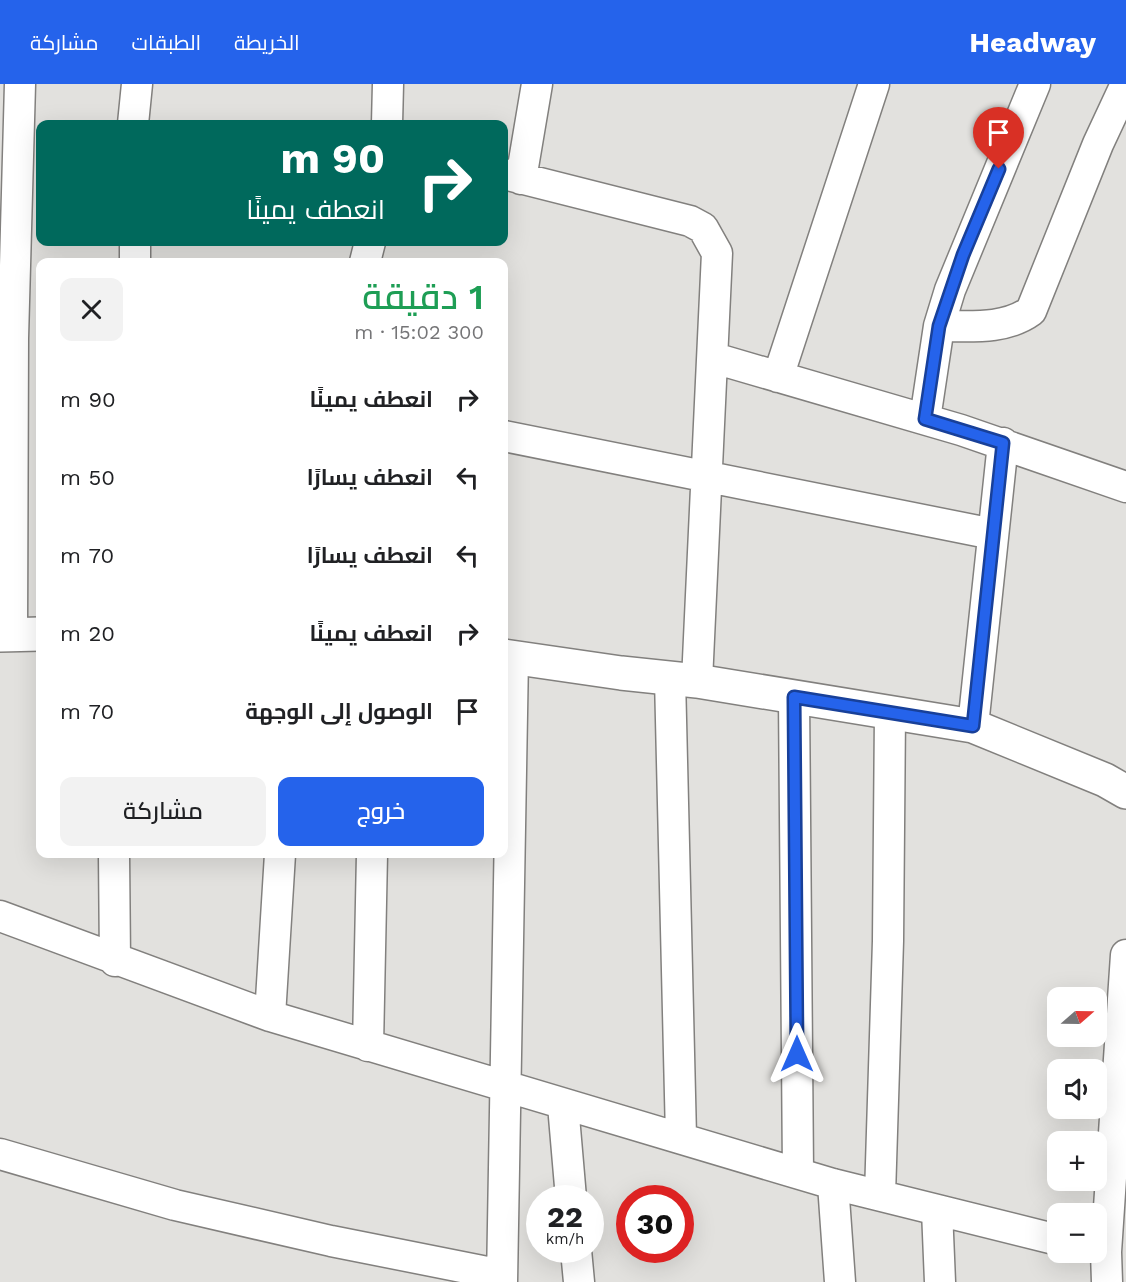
<!DOCTYPE html>
<html lang="ar">
<meta charset="utf-8">
<style>
:root{--surface:#fff;--page:#f2f2f2;--text:#202124;--muted:#757577;--accent:#2563eb}
body{margin:0;font-family:"Work Sans",Cairo,sans-serif;background:var(--page);color:var(--text);direction:rtl;height:100vh;display:flex;flex-direction:column;font-size:22px;white-space:nowrap}
*{box-sizing:border-box;margin:0}
p{font-size:20px;color:var(--muted)}
.icon{flex:none;width:33px;height:33px;fill:none;stroke:currentColor;stroke-width:2;stroke-linecap:round;stroke-linejoin:round}
.map{position:relative;flex:1;overflow:hidden;direction:ltr}
.sheet{position:absolute;left:36px;top:174px;width:472px;height:600px;display:flex;flex-direction:column;background:var(--surface);border-radius:12px;box-shadow:0 6px 24px #0002;direction:rtl}
.sheet>*{flex:none}
.top-card{position:absolute;left:36px;top:36px;width:472px;height:126px;border-radius:12px;box-shadow:0 6px 24px #0002;direction:rtl;background:#00695c;color:#fff;overflow:hidden}
.needle{width:39px;rotate:70deg}
.fabs{position:absolute;left:1047px;top:903px;display:grid;gap:12px}
.fabs a{display:grid;place-items:center;width:60px;height:60px;border-radius:12px;background:var(--surface);box-shadow:0 6px 24px #0002;font-size:30px}
.speed{position:absolute;left:526px;top:1101px;display:flex;gap:12px;font-size:30px;font-weight:700;text-align:center}
.speed>*{display:grid;place-content:center;width:78px;height:78px;border-radius:50%;background:var(--surface);box-shadow:0 6px 24px #0002;line-height:1}
.speed small{font-size:15px;font-weight:400}
.speed .limit{border:9px solid #d22;background:#fff;color:#111}
.pin{position:absolute;display:grid;place-items:center;width:51px;height:51px;color:#fff;margin:-62px -26px;border-radius:50% 50% 50% 0;rotate:-45deg;box-shadow:0 0 6px #0007}
.pin .icon{rotate:45deg}
.me{position:absolute;width:66px;margin:-33px;rotate:0deg;stroke-linejoin:round;filter:drop-shadow(0 0 4px #0008)}
.turn{display:flex;align-items:center;gap:21px;height:126px;padding:0 24px;font-size:27px}
.turn .icon{width:78px;height:78px;stroke-width:2.5}
.turn b{display:block;font-size:42px;line-height:51px}
.round{display:grid;place-items:center;flex:none;width:63px;height:63px;border-radius:12px;background:var(--page)}
.summary{display:flex;align-items:center;justify-content:space-between;height:102px;padding:0 24px}
h1{font-size:36px;font-weight:600;line-height:45px;color:#1e9e55}
.button{display:flex;gap:12px;margin-top:auto;padding:12px 24px}
.button a{flex:1;height:69px;border-radius:12px;background:var(--accent);color:#fff;font-size:24px;font-weight:600;line-height:69px;text-align:center}
.button a+a{background:var(--page);color:var(--text)}
ul{padding:0;list-style:none}
li{display:flex;align-items:center;gap:18px;height:78px;padding:0 24px}
li div{flex:1}
li b{display:block;font-size:22px}
li em{font-style:normal}
header{display:flex;align-items:center;gap:36px;box-sizing:border-box;height:84px;padding:0 30px;background:var(--accent);color:#fff}
header strong{font-size:28px}
nav{display:flex;gap:33px;margin-inline-start:auto;font-size:21px}
.map>svg:first-child{display:block}
.lines{fill:none;stroke-linecap:round;stroke-linejoin:round}
.minor-casing{stroke:#82807e;stroke-width:33}
.tertiary-casing{stroke:#82807e;stroke-width:36}
.minor{stroke:#fff;stroke-width:30}
.tertiary{stroke:#fff;stroke-width:33}
.route-casing{stroke:#184099;stroke-width:15}
.route{stroke:#2563eb;stroke-width:10}
</style>
<header>
<strong>Headway</strong>
<nav><a>الخريطة</a><a>الطبقات</a><a>مشاركة</a></nav>
</header>
<div class="map">
<svg width="1126" height="1198" viewBox="0 0 1126 1198">
<rect width="100%" height="100%" fill="#e2e1de"/>
<g class="lines">
<g class="minor-casing">
<path id="minor" d="M133,40l4,-40
M387,40l1,-40
M504,90l186,47 13,7 14,25 -20,428
M521,95l16,-95
M135,158v20
M365,178l5,-20
M939,242c31,0 66,4 92,-15l67,-167 28,-60
M714,274l247,72 165,57
M778,293l96,-293
M925,335l14,-93 11,-36 85,-206
M504,352l489,98
M12,551l1,-297 7,-254
M670,594l11,459
M794,613l4,476
M973,642l30,-283
M114,770l1,107
M0,832l270,100 563,168 225,56
M270,932l10,-162
M368,962l4,-192
M563,1021l8,93
M0,1070l175,51 156,36 171,34
M833,1100l7,98
M880,1111l8,-254 2,-228
M937,1126l3,72
M576,1166l3,32
M502,1198l11,-625
M1107,1198l-1,-30 20,-297"/>
</g>
<g class="tertiary-casing">
<path id="tertiary" d="M0,551l40,-1
M504,572l117,17 76,8 276,45 132,54 21,12"/>
</g>
<use href="#minor" class="minor"/>
<use href="#tertiary" class="tertiary"/>
</g>
<g class="lines">
<g class="route-casing">
<path id="route" d="M797,970l-3,-357 179,29 30,-283 -78,-24 14,-93 24,-71 36,-86"/>
</g>
<use href="#route" class="route"/>
</g>
</svg>
<div class="fabs">
<a><svg class="needle" viewBox="-14 -14 28 28"><path d="M0-13l5 13h-10z" fill="#e53935"/><path d="M0 13l5-13h-10z" fill="#757577"/></svg></a>
<a><svg class="icon" aria-label="sound" viewBox="0 0 24 24"><path d="M4 9h4l5-4v14l-5-4H4zM17 9q2 3 0 6"/></svg></a>
<a>+</a>
<a>−</a>
</div>
<div class="speed"><div>22<small>km/h</small></div><div class="limit">30</div></div>
<div class="pin" style="left:999px;top:85px;background:#d93025"><svg class="icon" aria-label="arrive" viewBox="0 0 24 24"><path d="M6 21V4h12l-3 4 3 4H6"/></svg></div>
<svg class="me" style="left:797px;top:970px" viewBox="-20 -20 40 40"><path d="M0-17L14 15 0 8-14 15z" fill="#2563eb" stroke="#fff" stroke-width="4"/></svg>
<div class="top-card">
<div class="turn"><svg class="icon" aria-label="right" viewBox="0 0 24 24"><path d="M7 20v-9h11M14 6l5 5-5 5"/></svg><div><b>90 m</b>انعطف يمينًا</div></div>
</div>
<section class="sheet">
<div class="summary"><div><h1>1 دقيقة</h1><p>300 m · 15:02</p></div><a class="round"><svg class="icon" aria-label="close" viewBox="0 0 24 24"><path d="M6 6l12 12M18 6L6 18"/></svg></a></div>
<ul>
<li><svg class="icon" aria-label="right" viewBox="0 0 24 24"><path d="M7 20v-9h11M14 6l5 5-5 5"/></svg><div><b>انعطف يمينًا</b></div><em>90 m</em></li>
<li><svg class="icon" aria-label="left" viewBox="0 0 24 24"><path d="M17 20v-9H6M10 6l-5 5 5 5"/></svg><div><b>انعطف يسارًا</b></div><em>50 m</em></li>
<li><svg class="icon" aria-label="left" viewBox="0 0 24 24"><path d="M17 20v-9H6M10 6l-5 5 5 5"/></svg><div><b>انعطف يسارًا</b></div><em>70 m</em></li>
<li><svg class="icon" aria-label="right" viewBox="0 0 24 24"><path d="M7 20v-9h11M14 6l5 5-5 5"/></svg><div><b>انعطف يمينًا</b></div><em>20 m</em></li>
<li><svg class="icon" aria-label="arrive" viewBox="0 0 24 24"><path d="M6 21V4h12l-3 4 3 4H6"/></svg><div><b>الوصول إلى الوجهة</b></div><em>70 m</em></li>
</ul>
<div class="button"><a>خروج</a><a>مشاركة</a></div>
</section>
</div>
